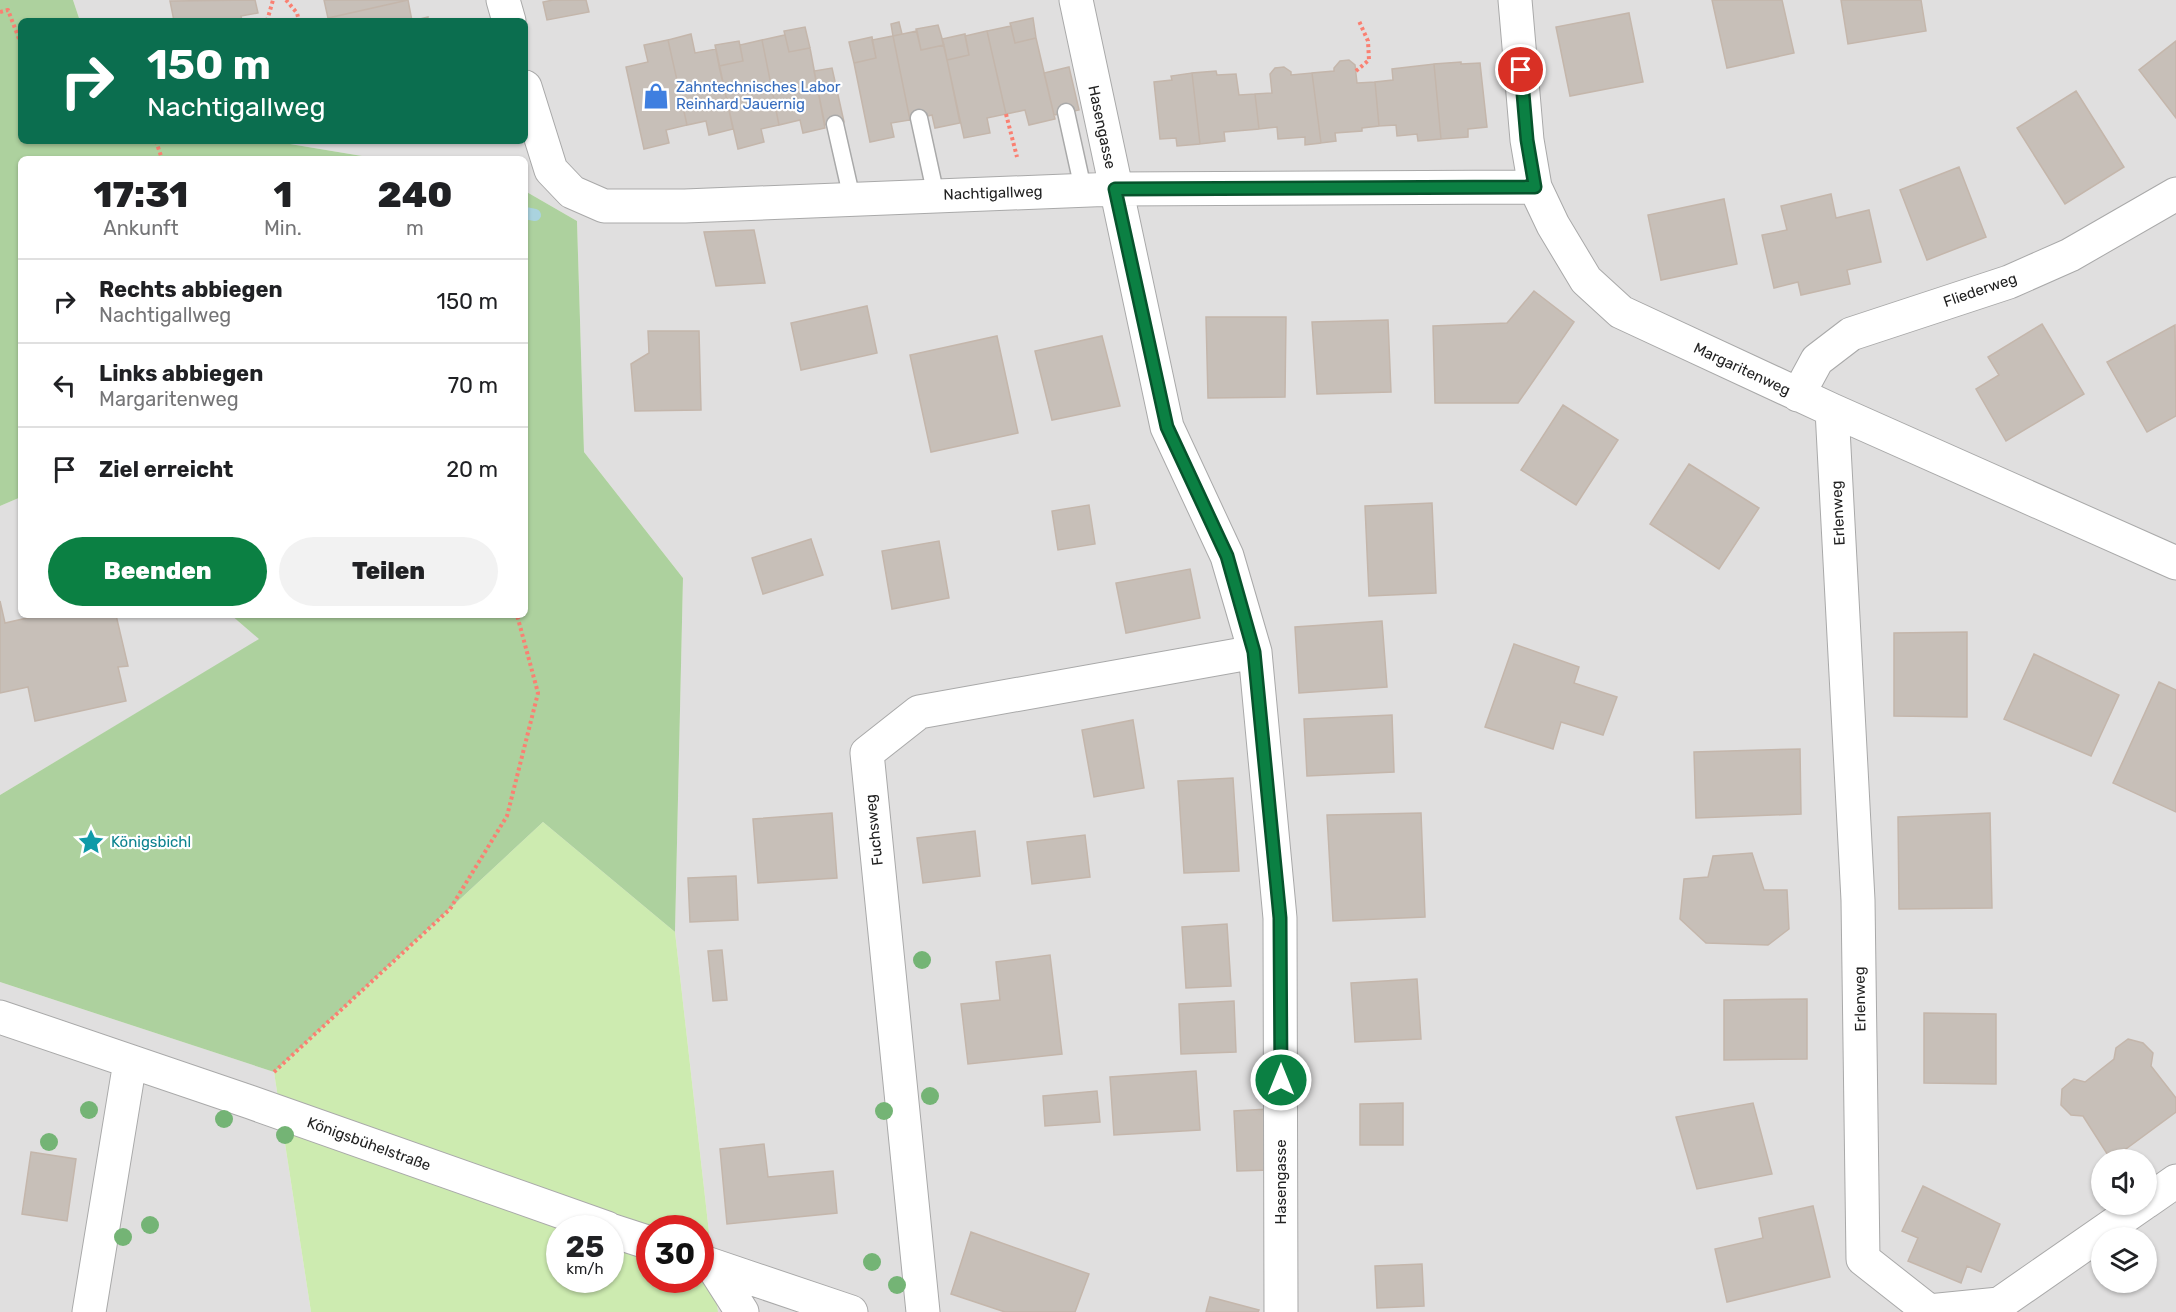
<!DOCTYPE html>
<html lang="de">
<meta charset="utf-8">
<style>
:root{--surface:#fff;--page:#f2f2f2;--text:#202124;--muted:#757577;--line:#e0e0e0;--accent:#0b8043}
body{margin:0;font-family:Rubik,sans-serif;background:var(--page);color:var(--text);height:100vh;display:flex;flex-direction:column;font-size:22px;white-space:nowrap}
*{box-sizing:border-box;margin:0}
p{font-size:20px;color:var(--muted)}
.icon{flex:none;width:33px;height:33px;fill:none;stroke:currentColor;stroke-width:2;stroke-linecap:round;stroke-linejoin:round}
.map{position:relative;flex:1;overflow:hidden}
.side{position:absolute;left:18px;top:156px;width:510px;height:462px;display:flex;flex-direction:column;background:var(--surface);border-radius:9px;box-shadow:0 2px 4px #0004}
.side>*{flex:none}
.top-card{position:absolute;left:18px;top:18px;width:510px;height:126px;border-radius:9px;box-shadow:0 2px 4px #0004;background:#0b6e4f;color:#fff;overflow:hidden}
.controls{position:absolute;left:2091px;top:1149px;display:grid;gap:12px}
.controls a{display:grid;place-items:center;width:66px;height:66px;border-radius:50%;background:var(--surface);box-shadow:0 2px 4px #0004;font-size:30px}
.speed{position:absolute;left:546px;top:1215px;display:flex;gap:12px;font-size:30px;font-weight:700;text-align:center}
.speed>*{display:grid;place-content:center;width:78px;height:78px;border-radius:50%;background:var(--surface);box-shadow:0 2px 4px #0004;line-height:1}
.speed small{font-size:15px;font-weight:400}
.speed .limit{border:9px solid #d22;background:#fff;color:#111}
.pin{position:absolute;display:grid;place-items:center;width:51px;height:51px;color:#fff;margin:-26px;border:3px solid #fff;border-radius:50%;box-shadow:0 2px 6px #0007}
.me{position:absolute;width:66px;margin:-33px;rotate:0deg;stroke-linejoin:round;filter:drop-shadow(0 0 4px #0008)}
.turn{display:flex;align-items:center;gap:21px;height:126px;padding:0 30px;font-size:27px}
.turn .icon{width:78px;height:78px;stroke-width:2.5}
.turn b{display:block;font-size:42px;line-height:51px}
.eta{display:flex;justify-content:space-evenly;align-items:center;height:102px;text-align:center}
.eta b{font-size:36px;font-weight:800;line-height:42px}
.button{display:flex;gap:12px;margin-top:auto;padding:12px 30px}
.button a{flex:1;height:69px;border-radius:36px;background:var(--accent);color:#fff;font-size:24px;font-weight:800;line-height:69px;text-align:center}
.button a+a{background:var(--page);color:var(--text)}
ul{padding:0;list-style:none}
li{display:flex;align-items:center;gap:18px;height:84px;padding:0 30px;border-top:2px solid var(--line)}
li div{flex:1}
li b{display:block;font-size:22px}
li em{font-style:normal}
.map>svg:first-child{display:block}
.residential{fill:#e0dfdf;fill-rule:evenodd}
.grass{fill:#cdebb0;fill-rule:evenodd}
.forest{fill:#add19e}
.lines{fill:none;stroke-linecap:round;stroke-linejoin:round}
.stream{stroke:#aad3df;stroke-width:12}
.building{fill:#c7bfb8;stroke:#c4b6ab;stroke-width:1.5}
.service-casing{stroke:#a9a9a9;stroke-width:19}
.minor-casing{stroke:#a9a9a9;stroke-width:35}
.path{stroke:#fa8072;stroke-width:4;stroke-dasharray:3 3;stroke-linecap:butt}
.service{stroke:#fff;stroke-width:16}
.minor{stroke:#fff;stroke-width:33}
.tree{fill:#74b475}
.route-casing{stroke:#07532c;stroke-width:15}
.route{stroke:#0b8043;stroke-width:10}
.labels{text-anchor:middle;stroke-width:4.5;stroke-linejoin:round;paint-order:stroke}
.shop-label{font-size:15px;fill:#366cbe;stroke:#fff;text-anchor:start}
.street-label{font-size:15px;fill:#222;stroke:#fff}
.culture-label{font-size:15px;fill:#0d838f;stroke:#fff;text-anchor:start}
</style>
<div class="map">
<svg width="2176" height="1312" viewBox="0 0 2176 1312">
<rect width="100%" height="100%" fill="#f2efe9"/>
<path class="residential" d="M73,0h2103v1312h-1458l-43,-380 8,-354 -99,-126 -7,-231 -52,-30v-32h-145l-108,-18h253v-120h-445zM2102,1160h44v44h-44zM2102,1238h44v44h-44z
M21,497v118h210l29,24 -260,156v-289z
M0,982l274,90 37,240h-311z"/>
<path class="grass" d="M543,822l132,110 43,380h-407l-37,-240zM560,1228h50v52h-50zM650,1228h50v52h-50z"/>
<path class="forest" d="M0,0h73l7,21h-59v120h251l108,18h-359v338l-21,9z
M525,191l52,30 7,231 99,126 -8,354 -132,-110 -269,250 -274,-90v-187l259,-156 -28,-24h294z"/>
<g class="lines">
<path class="stream" d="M525,213l10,2"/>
</g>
<path class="building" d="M255,0l3,13 -17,3 1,5h-68l-4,-20z
M324,0h84l-80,18z
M408,0l4,21 16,-4v4h-99l-1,-3z
M553,0h33l3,12 -42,8 -4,-18z
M1712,0h70l12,53 -67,15z
M1841,0h80l5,31 -78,13z
M1629,13l14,69 -73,14 -14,-69z
M1033,18l3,20 -21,5 -5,-20z
M899,22l3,12 -9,2 -2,-12z
M938,25l6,20 -23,5 -5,-21z
M1011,26l4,17 21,-5 19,81 -26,6 -4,-15 -19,4 -19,-83z
M805,27l5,21 -21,4 -5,-21z
M917,31l4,19 23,-5 16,78 -25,5 -3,-13 -22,5 -17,-84z
M987,31l19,83 -19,4 3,15 -26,5 -17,-78 22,-5 -4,-19z
M691,34l4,19 21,-4 17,80 -24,6 -3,-14 -19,4 -19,-85z
M965,34l4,21 -22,5 -5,-21z
M785,35l4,17 21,-4 15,80 -22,5 -3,-13 -21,5 -17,-85z
M893,36l17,84 -19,3 3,14 -24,5 -16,-79 22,-5 -4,-18z
M872,37l4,21 -22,5 -5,-21z
M668,40l19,85 -21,5 3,13 -25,6 -18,-82 22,-5 -4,-17z
M762,40l17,85 -18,4 3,13 -26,7 -19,-83 24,-5 -3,-16z
M739,41l4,20 -24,5 -4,-21z
M2176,41v77l-37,-48z
M1349,60l6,5 2,18 18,-1 4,44 -17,2v3l-27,2 1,8 -15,2 -9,-70 22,-2v-3l6,-7z
M1461,62v2l19,-1 7,64 -19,2v8l-27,2 -7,-75z
M1434,64l7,75 -23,2 -1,-7 -20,2 -1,-11 -17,1 -4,-44 18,-2 -1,-11z
M1069,67l10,43 -25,5 -10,-42z
M1284,67l7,5v3l21,-2 9,70 -16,2v-8l-27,2 -1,-12 -18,2 -4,-35 17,-1 -2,-19 5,-6z
M832,68l12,54 -19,3 -11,-54z
M1216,71l1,4 19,-1 3,21 16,-1 4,35 -35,3 1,9 -25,3 -8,-71z
M1192,73l8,71 -23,2 -1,-8 -16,1 -6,-57 18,-2 -1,-4z
M2076,91l48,76 -59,37 -48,-76z
M1959,167l27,70 -59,23 -27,-70z
M1831,194l5,24 33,-8 12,52 -34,8 3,14 -49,11 -3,-13 -24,6 -12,-53 25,-5 -6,-24z
M1724,199l13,65 -76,16 -13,-65z
M754,230l11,53 -49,3 -12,-54z
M1534,291l40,31 -56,81h-83l-2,-77 74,-3z
M867,306l10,47 -76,17 -10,-47z
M1206,317h80l-1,80 -77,1z
M1388,320l3,72 -74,2 -5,-72z
M2042,324l42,70 -78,47 -30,-52 23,-14 -11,-18z
M2175,325l1,91 -29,16 -40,-70z
M648,331h51l2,79 -66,1 -4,-47 18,-11z
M997,336l21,97 -87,19 -21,-97z
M1102,336l18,70 -68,14 -17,-69z
M1563,405l55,35 -42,65 -55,-35z
M1689,464l70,44 -40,61 -69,-45z
M1432,503l4,90 -67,3 -4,-90z
M1089,505l6,39 -37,6 -6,-39z
M811,539l12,36 -60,19 -11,-36z
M939,541l10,57 -57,11 -10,-58z
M1190,569l10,49 -74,15 -10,-50z
M0,601l5,22 35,-8h76l12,51 -10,1 8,34 -91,20 -7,-34 -28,6z
M1382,621l5,66 -88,6 -4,-66z
M1967,632v85l-73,-1v-83z
M1514,644l65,23 -5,16 43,14 -14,38 -42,-13 -8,27 -68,-22z
M2034,654l85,41 -28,61 -87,-37z
M2159,682l17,8v122l-63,-29z
M1392,715l2,57 -87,4 -3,-57z
M1133,720l11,68 -50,9 -12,-67z
M1800,749l1,65 -105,4 -2,-66z
M1233,778l6,93 -55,2 -6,-92z
M832,813l5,65 -79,5 -5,-64z
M1421,813l4,104 -92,4 -6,-106z
M1990,813l2,95 -93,1 -1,-92z
M975,831l5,45 -57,7 -6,-45z
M1085,835l5,42 -58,7 -5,-42z
M1752,853l12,37h23l2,39 -21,16 -62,-2 -26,-24 4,-40 24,-2 5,-21z
M736,876l2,44 -48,2 -2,-44z
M1227,924l4,62 -45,2 -4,-61z
M722,950l5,50 -14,1 -5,-50z
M1050,955l12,99 -94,10 -7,-60 39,-4 -4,-38z
M1417,979l4,60 -66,3 -4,-59z
M1807,999v60l-83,1v-60z
M1234,1001l2,51 -55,2 -2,-50z
M1924,1013l72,1v70l-72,-1z
M2128,1039l15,4 10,10 -2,13 25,32v14l-65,48 -28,-44 -12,-1 -10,-10 1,-16 12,-10 11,3 29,-23 2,-11z
M1196,1071l4,59 -86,5 -4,-58z
M1097,1091l3,31 -55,4 -2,-30z
M1403,1103v42h-43v-41z
M1753,1103l19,71 -75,15 -21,-72z
M1268,1109l3,61 -34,1 -3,-60z
M764,1144l4,33 65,-6 4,42 -110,11 -7,-75z
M31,1152l45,7 -9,62 -45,-7z
M1923,1186l77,38 -19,48 -14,-6 -6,17 -53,-22 10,-23 -16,-7z
M1813,1206l17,71 -103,25 -12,-53 48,-11 -4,-20z
M971,1232l118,42 -14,38h-70l-54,-18z
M1422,1264l2,42 -47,2 -2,-42z
M1210,1297l49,13 -1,2h-52z"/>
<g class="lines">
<g class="service-casing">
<path id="service" d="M1066,112l17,77
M919,118l17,78
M835,124l17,75"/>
</g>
<g class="minor-casing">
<path id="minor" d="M503,0l6,21
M1076,0l91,427 60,129 28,96 25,266 1,394
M1515,0l12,140 8,47 18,38 33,55 35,32 211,98 344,153
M525,87l26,83 21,22 32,14h81l430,-17 420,-2
M1798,395l19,-35 34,-26 158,-52 61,-27 106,-61
M1832,410l26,490 5,359 66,52 70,-7 144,-100
M0,1017l250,85 357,126
M2146,1202l30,-21
M610,1230l40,13
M700,1261l151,51
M712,1265l30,47
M89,1312l41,-250
M923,1312l-56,-559 52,-41 336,-60"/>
</g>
<path class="path" d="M286,0l11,13 2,8
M0,12l8,-2 13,34
M267,21l6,-21
M1356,71l13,-11 -1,-19 -9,-20
M1006,114l11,43
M156,141l6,18
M274,1072l176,-163 57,-93 31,-123 -21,-78"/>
<use href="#service" class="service"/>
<use href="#minor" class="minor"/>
</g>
<g class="tree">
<circle cx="922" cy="960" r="9"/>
<circle cx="930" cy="1096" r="9"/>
<circle cx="89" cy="1110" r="9"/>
<circle cx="884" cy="1111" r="9"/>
<circle cx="224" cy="1119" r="9"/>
<circle cx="285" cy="1135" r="9"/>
<circle cx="49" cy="1142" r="9"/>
<circle cx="150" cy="1225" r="9"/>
<circle cx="123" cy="1237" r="9"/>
<circle cx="872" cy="1262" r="9"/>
<circle cx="897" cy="1285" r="9"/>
</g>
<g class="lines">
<g class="route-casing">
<path id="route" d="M1281,1080l-1,-162 -26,-266 -27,-96 -60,-129 -52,-238 420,-2 -8,-47 -6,-70"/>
</g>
<use href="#route" class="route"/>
</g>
<defs>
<g id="shop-bare" transform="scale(2.07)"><path d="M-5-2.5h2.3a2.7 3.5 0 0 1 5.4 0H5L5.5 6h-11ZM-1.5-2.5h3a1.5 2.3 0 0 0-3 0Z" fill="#3f7fe0" stroke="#fff" stroke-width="2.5" paint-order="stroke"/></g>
<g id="sight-bare" transform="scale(2.07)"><path d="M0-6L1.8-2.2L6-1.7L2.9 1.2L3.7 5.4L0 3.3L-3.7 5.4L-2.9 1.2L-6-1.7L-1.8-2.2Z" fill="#0f9aa8" stroke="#fff" stroke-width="2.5" paint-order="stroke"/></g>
</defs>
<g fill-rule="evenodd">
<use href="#shop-bare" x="656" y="96"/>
<use href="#sight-bare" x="91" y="842"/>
</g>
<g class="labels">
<g class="shop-label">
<text x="676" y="92">Zahntechnisches Labor<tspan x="676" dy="17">Reinhard Jauernig</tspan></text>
</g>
<g class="street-label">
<text transform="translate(1102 127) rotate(78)" y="5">Hasengasse</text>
<text transform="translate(993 193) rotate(-2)" y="5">Nachtigallweg</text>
<text transform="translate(1980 290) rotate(-19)" y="5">Fliederweg</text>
<text transform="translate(1742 369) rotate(25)" y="5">Margaritenweg</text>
<text transform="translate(1838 513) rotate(-93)" y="5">Erlenweg</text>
<text transform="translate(874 830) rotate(-96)" y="5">Fuchsweg</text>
<text transform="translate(1860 999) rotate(-91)" y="5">Erlenweg</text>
<text transform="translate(369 1144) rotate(20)" y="5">Königsbühelstraße</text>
<text transform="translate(1281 1182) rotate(-90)" y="5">Hasengasse</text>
</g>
<g class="culture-label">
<text x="111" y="847">Königsbichl</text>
</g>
</g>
</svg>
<div class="controls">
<a><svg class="icon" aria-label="sound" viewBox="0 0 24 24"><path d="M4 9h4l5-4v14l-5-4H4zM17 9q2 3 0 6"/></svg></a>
<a><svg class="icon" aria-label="layers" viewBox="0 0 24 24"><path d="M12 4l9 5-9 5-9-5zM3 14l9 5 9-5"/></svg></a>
</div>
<div class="speed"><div>25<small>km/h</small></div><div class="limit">30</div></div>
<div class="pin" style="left:1521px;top:70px;background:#d93025"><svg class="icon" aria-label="arrive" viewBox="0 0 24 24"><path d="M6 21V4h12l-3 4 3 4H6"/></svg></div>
<svg class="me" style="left:1281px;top:1080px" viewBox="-20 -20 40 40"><circle r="17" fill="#0b8043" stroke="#fff" stroke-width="3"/><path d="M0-11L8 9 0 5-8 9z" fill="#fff"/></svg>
<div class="top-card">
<div class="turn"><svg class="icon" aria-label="right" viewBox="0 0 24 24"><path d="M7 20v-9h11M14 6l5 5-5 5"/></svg><div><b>150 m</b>Nachtigallweg</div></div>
</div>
<section class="side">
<div class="eta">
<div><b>17:31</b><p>Ankunft</p></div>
<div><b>1</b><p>Min.</p></div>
<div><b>240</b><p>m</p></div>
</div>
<ul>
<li><svg class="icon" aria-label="right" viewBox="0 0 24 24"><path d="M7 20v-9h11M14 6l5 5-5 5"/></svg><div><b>Rechts abbiegen</b><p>Nachtigallweg</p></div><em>150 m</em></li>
<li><svg class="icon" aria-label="left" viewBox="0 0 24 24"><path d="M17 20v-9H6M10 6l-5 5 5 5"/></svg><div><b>Links abbiegen</b><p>Margaritenweg</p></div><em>70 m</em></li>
<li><svg class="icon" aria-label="arrive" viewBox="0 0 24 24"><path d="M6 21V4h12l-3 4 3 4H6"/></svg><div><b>Ziel erreicht</b></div><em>20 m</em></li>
</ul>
<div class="button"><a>Beenden</a><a>Teilen</a></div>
</section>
</div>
